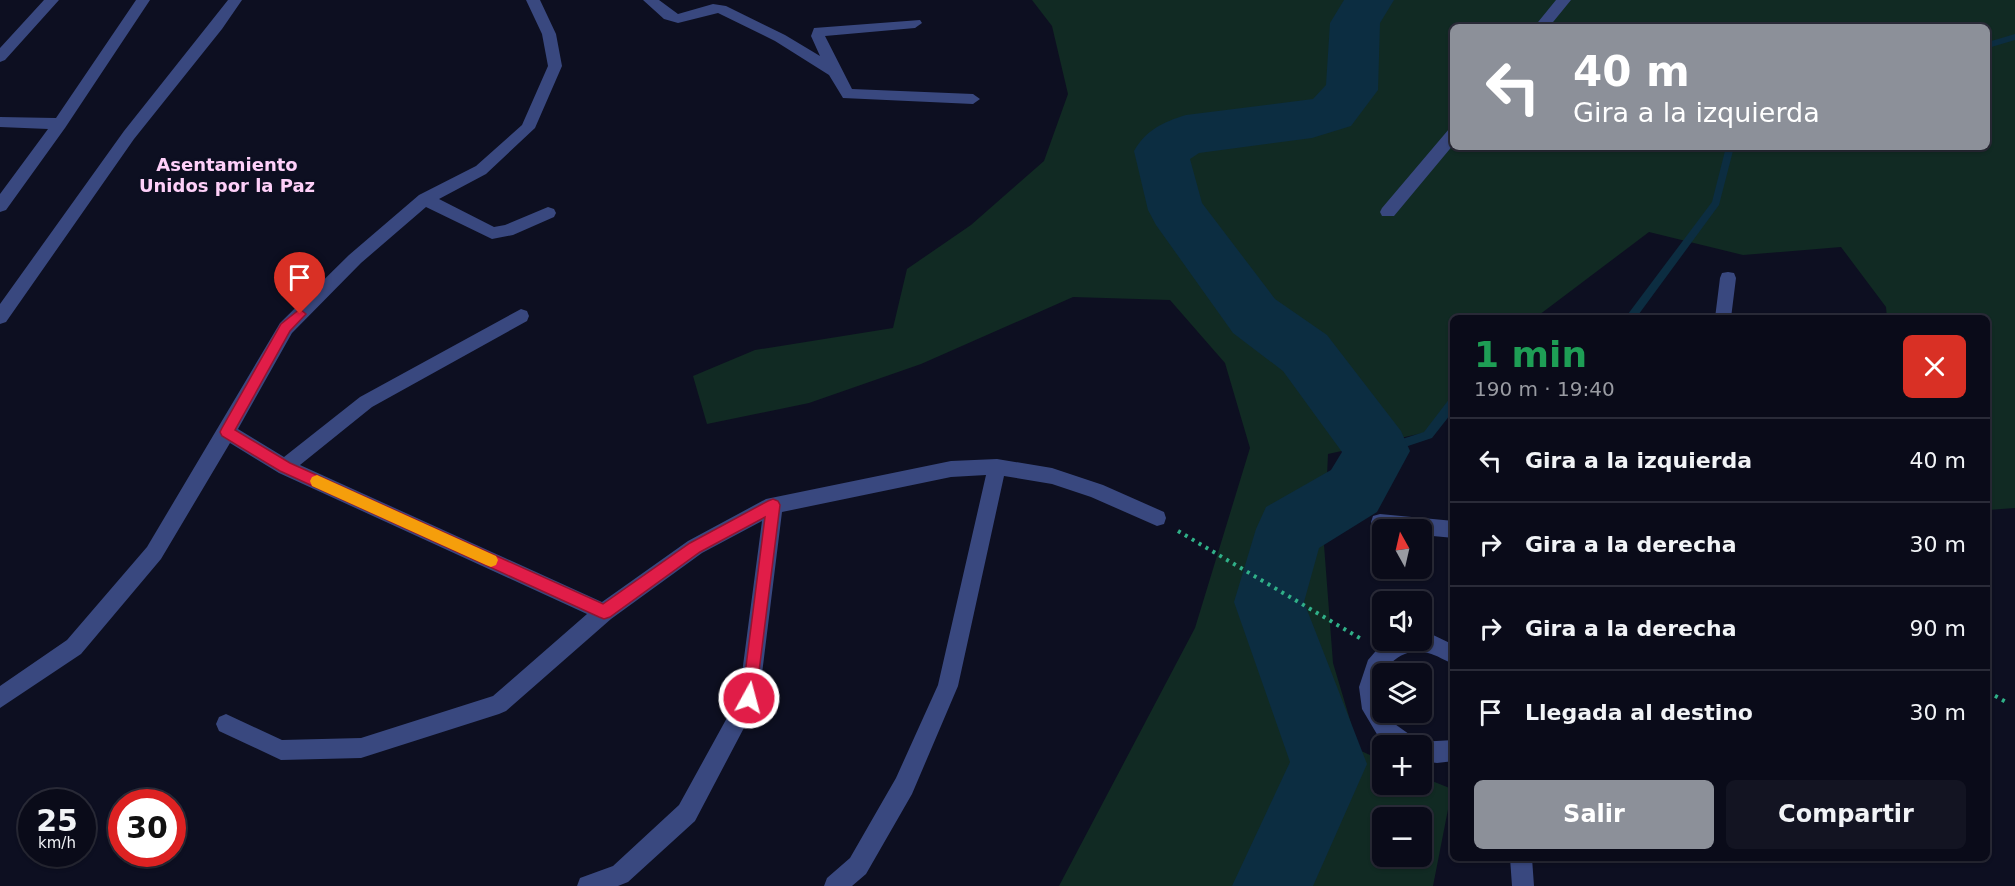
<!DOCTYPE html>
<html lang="es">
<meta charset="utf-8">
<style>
:root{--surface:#0a0b19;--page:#131422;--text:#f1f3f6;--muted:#999ba2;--line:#2a2b38;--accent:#8c9099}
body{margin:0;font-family:"DejaVu Sans",sans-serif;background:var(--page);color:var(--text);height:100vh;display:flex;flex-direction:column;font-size:22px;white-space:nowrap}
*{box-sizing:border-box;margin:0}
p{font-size:20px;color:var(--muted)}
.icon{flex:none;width:33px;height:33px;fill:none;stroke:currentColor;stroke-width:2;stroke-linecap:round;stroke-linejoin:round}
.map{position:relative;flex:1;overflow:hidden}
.sheet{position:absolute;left:1450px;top:315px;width:540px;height:546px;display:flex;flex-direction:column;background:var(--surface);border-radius:9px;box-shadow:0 2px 4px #0004,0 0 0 2px var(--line)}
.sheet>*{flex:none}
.banner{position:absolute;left:1450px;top:24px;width:540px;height:126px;border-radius:9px;box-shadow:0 2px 4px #0004,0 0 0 2px var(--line);background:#8c9099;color:#fff;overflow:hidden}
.needle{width:39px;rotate:352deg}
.tools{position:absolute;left:1372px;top:519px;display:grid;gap:12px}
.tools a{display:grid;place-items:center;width:60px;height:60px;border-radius:9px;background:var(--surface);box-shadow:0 2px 4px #0004,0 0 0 2px var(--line);font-size:30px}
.speed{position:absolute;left:18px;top:789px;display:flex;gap:12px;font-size:30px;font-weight:700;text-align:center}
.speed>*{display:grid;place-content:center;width:78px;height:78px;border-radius:50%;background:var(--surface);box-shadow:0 2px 4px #0004,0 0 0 2px var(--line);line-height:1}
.speed small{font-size:15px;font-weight:400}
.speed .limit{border:9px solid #d22;background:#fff;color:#111}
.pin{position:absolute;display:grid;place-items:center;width:51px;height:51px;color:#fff;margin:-62px -26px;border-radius:50% 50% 50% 0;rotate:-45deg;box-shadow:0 0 6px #0007}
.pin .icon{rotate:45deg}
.me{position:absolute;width:66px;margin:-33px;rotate:7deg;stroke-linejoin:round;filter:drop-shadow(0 0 4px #0008)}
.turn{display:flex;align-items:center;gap:21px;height:126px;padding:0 24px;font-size:27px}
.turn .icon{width:78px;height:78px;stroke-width:2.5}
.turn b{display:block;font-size:42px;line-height:51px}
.round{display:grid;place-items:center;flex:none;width:63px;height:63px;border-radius:9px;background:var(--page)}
.head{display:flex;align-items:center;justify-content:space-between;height:102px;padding:0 24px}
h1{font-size:36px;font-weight:700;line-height:45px;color:#1e9e55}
.action{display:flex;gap:12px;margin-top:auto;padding:12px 24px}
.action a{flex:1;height:69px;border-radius:9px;background:var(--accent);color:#fff;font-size:24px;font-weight:700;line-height:69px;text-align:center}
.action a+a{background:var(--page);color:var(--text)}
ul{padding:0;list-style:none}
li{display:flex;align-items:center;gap:18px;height:84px;padding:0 24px;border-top:2px solid var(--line)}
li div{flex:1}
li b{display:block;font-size:22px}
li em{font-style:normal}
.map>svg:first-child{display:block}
.green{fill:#112a23;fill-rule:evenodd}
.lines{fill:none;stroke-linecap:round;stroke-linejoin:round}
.stream{fill:#0c2d41;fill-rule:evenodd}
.river{fill:#0c2d41;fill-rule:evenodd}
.path{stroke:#30b088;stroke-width:4;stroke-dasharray:3 5;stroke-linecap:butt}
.minor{fill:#39487f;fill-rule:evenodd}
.route{fill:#e11d48;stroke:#92132f;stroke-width:1.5}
.slow{fill:#f59e0b}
.labels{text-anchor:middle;stroke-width:4.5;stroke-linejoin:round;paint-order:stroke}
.neighbourhood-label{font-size:18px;font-weight:bold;fill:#fed0f9;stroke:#0d0f21}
</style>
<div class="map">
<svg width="2015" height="886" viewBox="0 0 2015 886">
<rect width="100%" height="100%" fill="#0d0f21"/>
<path class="green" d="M1032,0h983v508l-27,2v-192h-101l-1,-11 -45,-60 -98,8 -94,-23 -114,86h-81l-1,92 -21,21 -104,23 -4,91 9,118 26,87 24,11v23h39v-7l30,12 -19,97h-374l136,-258 55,-180 -25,-85 -55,-63 -97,-3 -152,67 -112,39 -102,21 -14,-48 62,-26 138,-22 14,-59 64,-44 73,-64 24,-67 -16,-68zM1454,27h534v120h-534zM1383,818h39v38h-39z"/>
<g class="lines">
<path class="stream" d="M2015,34v6l-27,8v-6z
M1726,147h8l-15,58 -83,113h-11l87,-116z
M1454,397v13l-22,28 -54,18 -4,-2 -1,-3 1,-3 50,-16 26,-34z"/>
<path class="river" d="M1344,0h50l-14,23 -2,67 -27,36 -39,12 -113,15 -9,6 12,44 73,96 52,36 74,96 9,20 -33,61 -58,36 -15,54 63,162 -54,122h-81l58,-124 -56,-160 22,-73 10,-22 65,-37 11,-18 -59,-81 -50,-38 -77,-108 -8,-15 -14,-59c12,-21 29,-29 52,-36l127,-16 13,-14 4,-62z"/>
<path class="path" d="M1178,531l185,109
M1988,692l20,11"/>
<path class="minor" d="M44,0h15l-54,60 -5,2v-14z
M136,0h14l-85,128 -59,82 -6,2v-18l48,-65 -48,-2v-10l56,1z
M228,0h14l-20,29 -88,110 -128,183 -6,2v-20l124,-173z
M526,0h14l16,34 6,32 -27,62 -49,46 -47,25 55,28 11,-2 43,-18 6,2 2,4 -2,4 -41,18 -21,4 -66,-32 -65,56 -69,70 -54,96 46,28 76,-60 161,-88 6,2 2,5 -2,5 -155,86 -72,58 302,137 86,-61 78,-42 185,-38 46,-2 55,9 51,17 61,27 2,6 -2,6 -7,2 -66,-29 -39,-13 -48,-8 -46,210 -46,108 -46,80 -14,12h-28l3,-8 23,-20 46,-80 42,-93 48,-210 -35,2 -169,35 -23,186 -3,7 -61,116 -67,61 -10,4h-41l3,-8 33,-12 66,-61 60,-109 23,-175 -60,32 -91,66 -105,92 -7,3 -138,44 -80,2 -62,-29 -3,-7 3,-7 7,-3 56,26 79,-2 132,-42 94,-82 -308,-141 -49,-30 -69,116 -80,95 -81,54v-22l67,-46 80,-93 133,-224 69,-68 70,-60 57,-29 46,-41 26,-59 -6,-32z
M643,0h16l19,14 35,-10 13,2 59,29 35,21 -9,-20 3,-8 106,-8 2,3 -7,5 -90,8 27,53 121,5 7,5 -7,5 -130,-6 -14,-23 -54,-34 -57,-28 -40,10 -14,-4z
M1556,0h15l-22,27h-15z
M1454,128v16l-60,72h-12l-2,-4 2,-4 67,-79z
M1728,272l6,1 2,5 -5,40h-16l5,-40 2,-5z
M1380,514l74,7v17l-32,-3v-5l-39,1 -10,-3 -2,-6 2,-6z
M1422,633h7l25,12v19c-9,-3 -17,-9 -26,-11 -23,-7 -44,10 -48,32 -1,9 3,18 3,27h4l5,10 24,17 2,3 36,-2v21l-17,2 -15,-2v-15h-31l-13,-10 -16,-27 -3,-22 9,-27 13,-15 8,-5h33z
M1510,858h22l2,28h-22z"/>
</g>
<path class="route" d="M300,309l6,5 -16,17 -55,99 55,33 313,141 87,-61 78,-42 5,-2 5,2 2,4 -25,198 -6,3 -5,-3 -2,-5 23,-181 -65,35 -90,65 -6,2 -5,-2 -319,-146 -58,-35 -2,-4 2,-4 59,-104z"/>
<path class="slow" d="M317,475l179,81 2,4 -2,5 -5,2 -5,-2 -174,-79 -2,-5 2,-4z"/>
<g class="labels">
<g class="neighbourhood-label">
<text x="227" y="171">Asentamiento<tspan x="227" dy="21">Unidos por la Paz</tspan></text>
</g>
</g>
</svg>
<div class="tools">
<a><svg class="needle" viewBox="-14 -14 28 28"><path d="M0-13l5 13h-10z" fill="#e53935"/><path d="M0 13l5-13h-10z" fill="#999ba2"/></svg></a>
<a><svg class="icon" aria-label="sound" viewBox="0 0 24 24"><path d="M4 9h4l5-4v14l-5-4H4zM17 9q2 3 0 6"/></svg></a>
<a><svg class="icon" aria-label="layers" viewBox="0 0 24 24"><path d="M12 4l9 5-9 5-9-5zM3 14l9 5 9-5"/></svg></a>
<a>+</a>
<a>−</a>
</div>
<div class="speed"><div>25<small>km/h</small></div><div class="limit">30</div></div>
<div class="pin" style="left:300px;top:314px;background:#d93025"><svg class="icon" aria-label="arrive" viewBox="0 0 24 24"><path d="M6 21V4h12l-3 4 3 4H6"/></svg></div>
<svg class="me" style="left:749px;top:698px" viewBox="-20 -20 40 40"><circle r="17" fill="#e11d48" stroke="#fff" stroke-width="3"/><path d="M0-11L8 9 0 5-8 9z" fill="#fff"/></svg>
<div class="banner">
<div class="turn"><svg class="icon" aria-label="left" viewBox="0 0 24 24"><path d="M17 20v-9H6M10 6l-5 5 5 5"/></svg><div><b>40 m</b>Gira a la izquierda</div></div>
</div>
<section class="sheet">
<div class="head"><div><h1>1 min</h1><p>190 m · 19:40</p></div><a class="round" style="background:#d93025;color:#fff"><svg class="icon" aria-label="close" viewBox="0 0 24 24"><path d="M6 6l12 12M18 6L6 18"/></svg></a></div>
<ul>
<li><svg class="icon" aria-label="left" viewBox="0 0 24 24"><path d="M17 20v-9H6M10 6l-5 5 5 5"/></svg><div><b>Gira a la izquierda</b></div><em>40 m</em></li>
<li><svg class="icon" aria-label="right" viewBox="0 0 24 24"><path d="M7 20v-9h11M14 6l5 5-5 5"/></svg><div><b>Gira a la derecha</b></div><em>30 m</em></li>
<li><svg class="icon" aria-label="right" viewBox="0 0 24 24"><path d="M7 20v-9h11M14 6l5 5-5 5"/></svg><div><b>Gira a la derecha</b></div><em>90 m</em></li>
<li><svg class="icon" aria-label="arrive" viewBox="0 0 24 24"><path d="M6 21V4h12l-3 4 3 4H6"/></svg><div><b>Llegada al destino</b></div><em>30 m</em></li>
</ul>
<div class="action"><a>Salir</a><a>Compartir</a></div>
</section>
</div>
